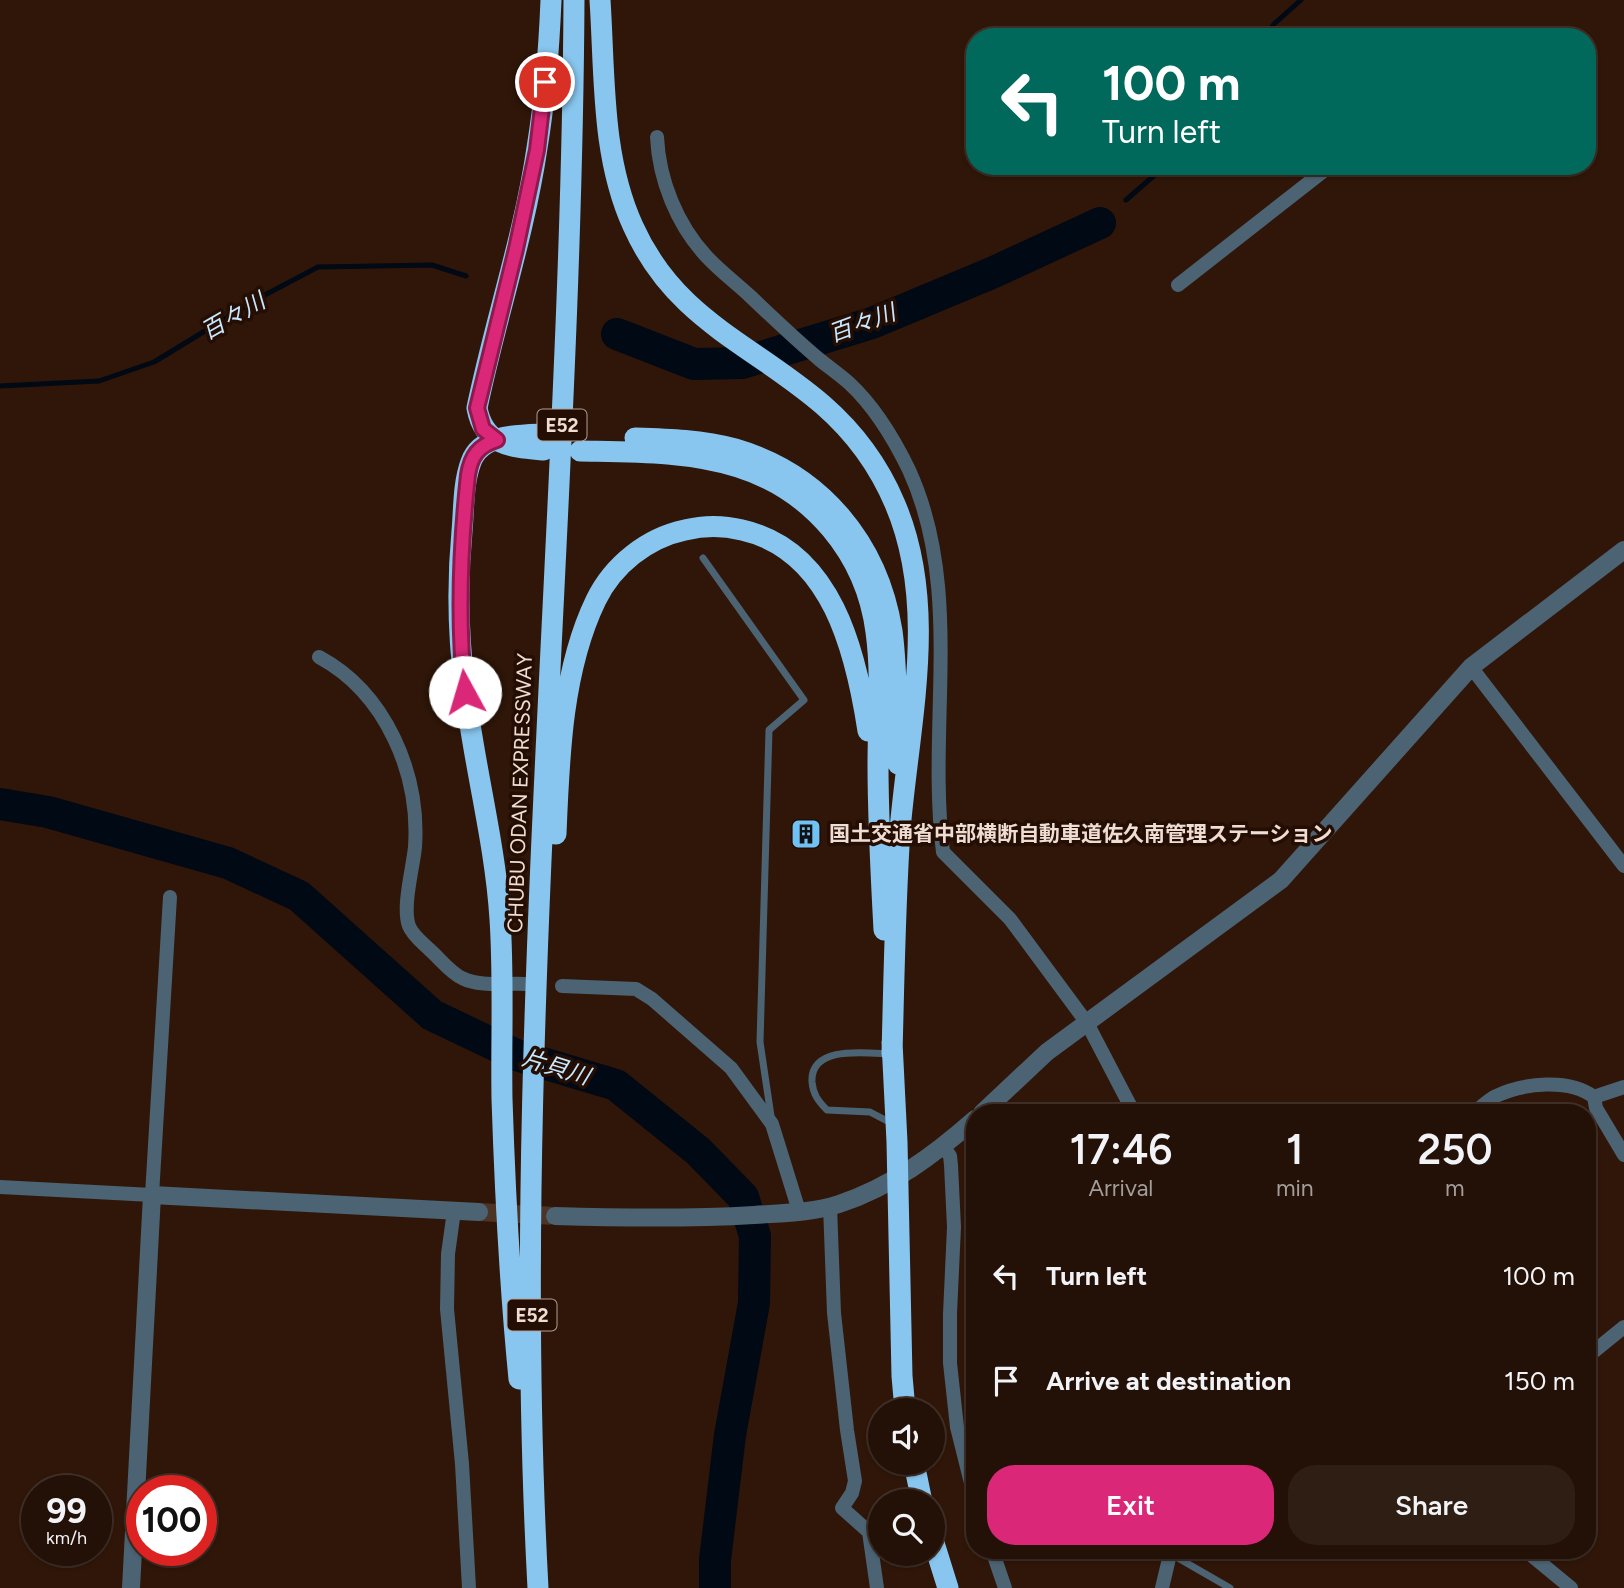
<!DOCTYPE html>
<meta charset="utf-8">
<style>
:root{--surface:#231006;--page:#2f1e14;--text:#f1f3f6;--muted:#a39d9b;--line:#403028;--accent:#db2777}
body{margin:0;font-family:Figtree,"Noto Sans JP",sans-serif;background:var(--page);color:var(--text);height:100vh;display:flex;flex-direction:column;font-size:26px;white-space:nowrap}
*{box-sizing:border-box;margin:0}
p{font-size:23px;color:var(--muted)}
.icon{flex:none;width:38px;height:38px;fill:none;stroke:currentColor;stroke-width:2;stroke-linecap:round;stroke-linejoin:round}
.map{position:relative;flex:1;overflow:hidden}
.panel{position:absolute;left:966px;top:1104px;width:630px;height:455px;display:flex;flex-direction:column;background:var(--surface);border-radius:28px;box-shadow:0 2px 5px #0004,0 0 0 2px var(--line)}
.panel>*{flex:none}
.guide{position:absolute;left:966px;top:28px;width:630px;height:147px;border-radius:28px;box-shadow:0 2px 5px #0004,0 0 0 2px var(--line);background:#00695c;color:#fff;overflow:hidden}
.controls{position:absolute;left:868px;top:1398px;display:grid;gap:14px}
.controls a{display:grid;place-items:center;width:77px;height:77px;border-radius:50%;background:var(--surface);box-shadow:0 2px 5px #0004,0 0 0 2px var(--line);font-size:35px}
.speed{position:absolute;left:21px;top:1475px;display:flex;gap:14px;font-size:35px;font-weight:700;text-align:center}
.speed>*{display:grid;place-content:center;width:91px;height:91px;border-radius:50%;background:var(--surface);box-shadow:0 2px 5px #0004,0 0 0 2px var(--line);line-height:1}
.speed small{font-size:18px;font-weight:400}
.speed .limit{border:10px solid #d22;background:#fff;color:#111}
.pin{position:absolute;display:grid;place-items:center;width:60px;height:60px;color:#fff;margin:-30px;border:4px solid #fff;border-radius:50%;box-shadow:0 2px 7px #0007}
.me{position:absolute;width:77px;margin:-38px;rotate:354deg;stroke-linejoin:round;filter:drop-shadow(0 0 5px #0008)}
.turn{display:flex;align-items:center;gap:24px;height:147px;padding:0 21px;font-size:32px}
.turn .icon{width:91px;height:91px;stroke-width:2.5}
.turn b{display:block;font-size:49px;line-height:60px}
.eta{display:flex;justify-content:space-evenly;align-items:center;height:119px;text-align:center}
.eta b{font-size:42px;font-weight:600;line-height:49px}
.cta{display:flex;gap:14px;margin-top:auto;padding:14px 21px}
.cta a{flex:1;height:80px;border-radius:28px;background:var(--accent);color:#fff;font-size:28px;font-weight:600;line-height:80px;text-align:center}
.cta a+a{background:var(--page);color:var(--text)}
ul{padding:0;list-style:none}
li{display:flex;align-items:center;gap:21px;height:105px;padding:0 21px}
li div{flex:1}
li b{display:block;font-size:26px}
li em{font-style:normal}
.map>svg:first-child{display:block}
.lines{fill:none;stroke-linecap:round;stroke-linejoin:round}
.stream{stroke:#000914;stroke-width:5}
.river{stroke:#000914;stroke-width:32}
.tertiary-tunnel{stroke:#4c3427;stroke-width:18;stroke-dasharray:18 9;stroke-linecap:butt}
.motorway-tunnel{stroke:#4c3427;stroke-width:21;stroke-dasharray:21 10;stroke-linecap:butt}
.service{stroke:#4b6373;stroke-width:7}
.minor{stroke:#4b6373;stroke-width:14}
.tertiary{stroke:#4b6373;stroke-width:18}
.motorway{stroke:#88c6ef;stroke-width:21}
.route-casing{stroke:#8e194d;stroke-width:18}
.route{stroke:#db2777;stroke-width:12}
.labels{text-anchor:middle;stroke-width:7;stroke-linejoin:round;paint-order:stroke}
.shield{fill:#240d02;stroke:#b29f95;stroke-width:2}
.shield-label{font-size:19px;font-weight:bold;fill:#efddd4}
.street-label{font-size:21px;fill:#efddd4;stroke:#240d02}
.poi-label{font-size:21px;font-weight:bold;fill:#efddd4;stroke:#240d02;text-anchor:start}
.water-label{font-size:23px;font-style:italic;fill:#c7e8ff;stroke:#240d02}
</style>
<div class="map">
<svg width="1624" height="1588" viewBox="0 0 1624 1588">
<rect width="100%" height="100%" fill="#2f1608"/>
<g class="lines">
<path class="stream" d="M1265,37l9,-13 27,-24
M1126,200l39,-34
M0,386l99,-5 55,-19 107,-65 57,-30 114,-2 34,11"/>
<path class="river" d="M617,334l77,30 48,-1 130,-40 122,-51 106,-49
M0,804l48,8 180,51 71,33 133,119 84,40 100,30 82,66 45,46 12,39 -1,67 -24,132 -15,125v28"/>
<path class="tertiary-tunnel" d="M479,1212l76,4"/>
<path class="motorway-tunnel" d="M544,434l36,2"/>
<path class="service" d="M703,558l101,142 -35,30 -9,312 11,74
M889,1054c-23,-1 -79,-9 -77,28 1,12 6,19 15,28l43,2 21,11
M1171,1554l59,34"/>
<path class="minor" d="M657,137c2,43 20,88 50,120 13,14 29,26 43,39 23,22 46,44 70,64 10,8 20,15 29,23 26,24 45,56 60,87 55,120 18,255 34,382l67,67 77,104 47,90
M1178,285l152,-119
M319,657c67,36 101,117 96,190 -2,21 -13,60 -6,79 4,10 14,17 21,24 10,9 21,23 32,28 17,9 44,5 63,6
M1471,667l153,199
M562,986l74,3 16,10 79,69 41,56 27,87
M1594,1097l2,11 28,47
M1474,1113c7,-6 14,-13 22,-17 28,-13 73,-18 98,1l30,-10
M943,1146l7,10 1,9 3,62 -4,87v49l7,64 18,72
M0,1187l152,8 18,-298
M830,1206l4,107 13,117 8,51 -3,12 -10,15 27,24 8,56
M454,1211l-6,43 -1,55 15,155 7,124
M1587,1357l37,-30
M992,1550l13,38
M1525,1550l46,38
M1162,1588l9,-38"/>
<path class="tertiary" d="M982,1113l65,-61 234,-172 190,-213 153,-117
M555,1216c67,2 132,3 199,-1 28,-2 58,-2 85,-11 52,-17 95,-49 136,-85
M131,1588l21,-393 327,17"/>
<path class="motorway" d="M600,0c5,75 1,156 33,226 42,94 118,117 190,179 31,27 56,61 72,99 44,103 14,219 5,326 -5,74 -6,149 -8,224
M635,438c33,1 67,2 100,11 86,25 143,94 157,182 6,44 4,89 6,133
M544,450c-33,-3 -60,-4 -67,-42 18,-87 47,-172 60,-260 8,-49 12,-98 14,-148
M580,451c52,1 107,0 158,16 74,23 128,87 138,165 6,44 2,89 2,133 0,55 3,110 6,165
M556,834c3,-77 6,-164 40,-234 17,-35 51,-62 89,-70 20,-5 37,-5 57,0 90,20 114,122 126,201
M892,1042l5,100 5,234 3,34
M519,1379c-9,-92 -14,-187 -17,-280 -1,-60 2,-120 -2,-180 -5,-78 -26,-153 -35,-230 -7,-53 -8,-105 -3,-158 2,-22 1,-48 9,-69 10,-28 48,-27 73,-28
M914,1463l8,39
M933,1540l15,48
M538,1588c-29,-530 33,-1059 36,-1588"/>
</g>
<g class="lines">
<g class="route-casing">
<path id="route" d="M465,692c-8,-73 -5,-143 3,-217 3,-19 10,-29 29,-35l-14,-11 -6,-21 39,-159 21,-99 8,-68"/>
</g>
<use href="#route" class="route"/>
</g>
<defs>
<g id="building-square" transform="scale(1.575)"><rect x="-9" y="-9" width="18" height="18" rx="4" fill="#70c1f4" stroke="#240d02"/><path d="M-4-6H4V6H1V3H-1V6H-4ZM-2.5-4.3h1.7v1.8h-1.7ZM.8-4.3h1.7v1.8H.8ZM-2.5-1h1.7V.8h-1.7ZM.8-1h1.7V.8H.8Z" fill="#111"/></g>
</defs>
<g fill-rule="evenodd">
<use href="#building-square" x="806" y="834"/>
</g>
<g class="labels">
<g class="shield">
<rect x="537.5" y="409.5" width="49" height="31" rx="5"/>
<rect x="507.5" y="1299.5" width="49" height="31" rx="5"/>
</g>
<g class="shield-label">
<text x="562" y="432">E52</text>
<text x="532" y="1322">E52</text>
</g>
<g class="street-label">
<text transform="translate(520 793) rotate(-88)" y="7">CHUBU ODAN EXPRESSWAY</text>
</g>
<g class="poi-label">
<text x="829" y="841">国土交通省中部横断自動車道佐久南管理ステーション</text>
</g>
<g class="water-label">
<text transform="translate(233 316) rotate(-30)" y="8">百々川</text>
<text transform="translate(862 323) rotate(-20)" y="8">百々川</text>
<text transform="translate(556 1067) rotate(17)" y="8">片貝川</text>
</g>
</g>
</svg>
<div class="controls">
<a><svg class="icon" aria-label="sound" viewBox="0 0 24 24"><path d="M4 9h4l5-4v14l-5-4H4zM17 9q2 3 0 6"/></svg></a>
<a><svg class="icon" aria-label="search" viewBox="0 0 24 24"><circle cx="10" cy="10" r="6"/><path d="M15 15l6 6"/></svg></a>
</div>
<div class="speed"><div>99<small>km/h</small></div><div class="limit">100</div></div>
<div class="pin" style="left:545px;top:82px;background:#d93025"><svg class="icon" aria-label="arrive" viewBox="0 0 24 24"><path d="M6 21V4h12l-3 4 3 4H6"/></svg></div>
<svg class="me" style="left:465px;top:692px" viewBox="-20 -20 40 40"><circle r="19" fill="#fff"/><path d="M0-13L10 11 0 6-10 11z" fill="#db2777"/></svg>
<div class="guide">
<div class="turn"><svg class="icon" aria-label="left" viewBox="0 0 24 24"><path d="M17 20v-9H6M10 6l-5 5 5 5"/></svg><div><b>100 m</b>Turn left</div></div>
</div>
<section class="panel">
<div class="eta">
<div><b>17:46</b><p>Arrival</p></div>
<div><b>1</b><p>min</p></div>
<div><b>250</b><p>m</p></div>
</div>
<ul>
<li><svg class="icon" aria-label="left" viewBox="0 0 24 24"><path d="M17 20v-9H6M10 6l-5 5 5 5"/></svg><div><b>Turn left</b></div><em>100 m</em></li>
<li><svg class="icon" aria-label="arrive" viewBox="0 0 24 24"><path d="M6 21V4h12l-3 4 3 4H6"/></svg><div><b>Arrive at destination</b></div><em>150 m</em></li>
</ul>
<div class="cta"><a>Exit</a><a>Share</a></div>
</section>
</div>
